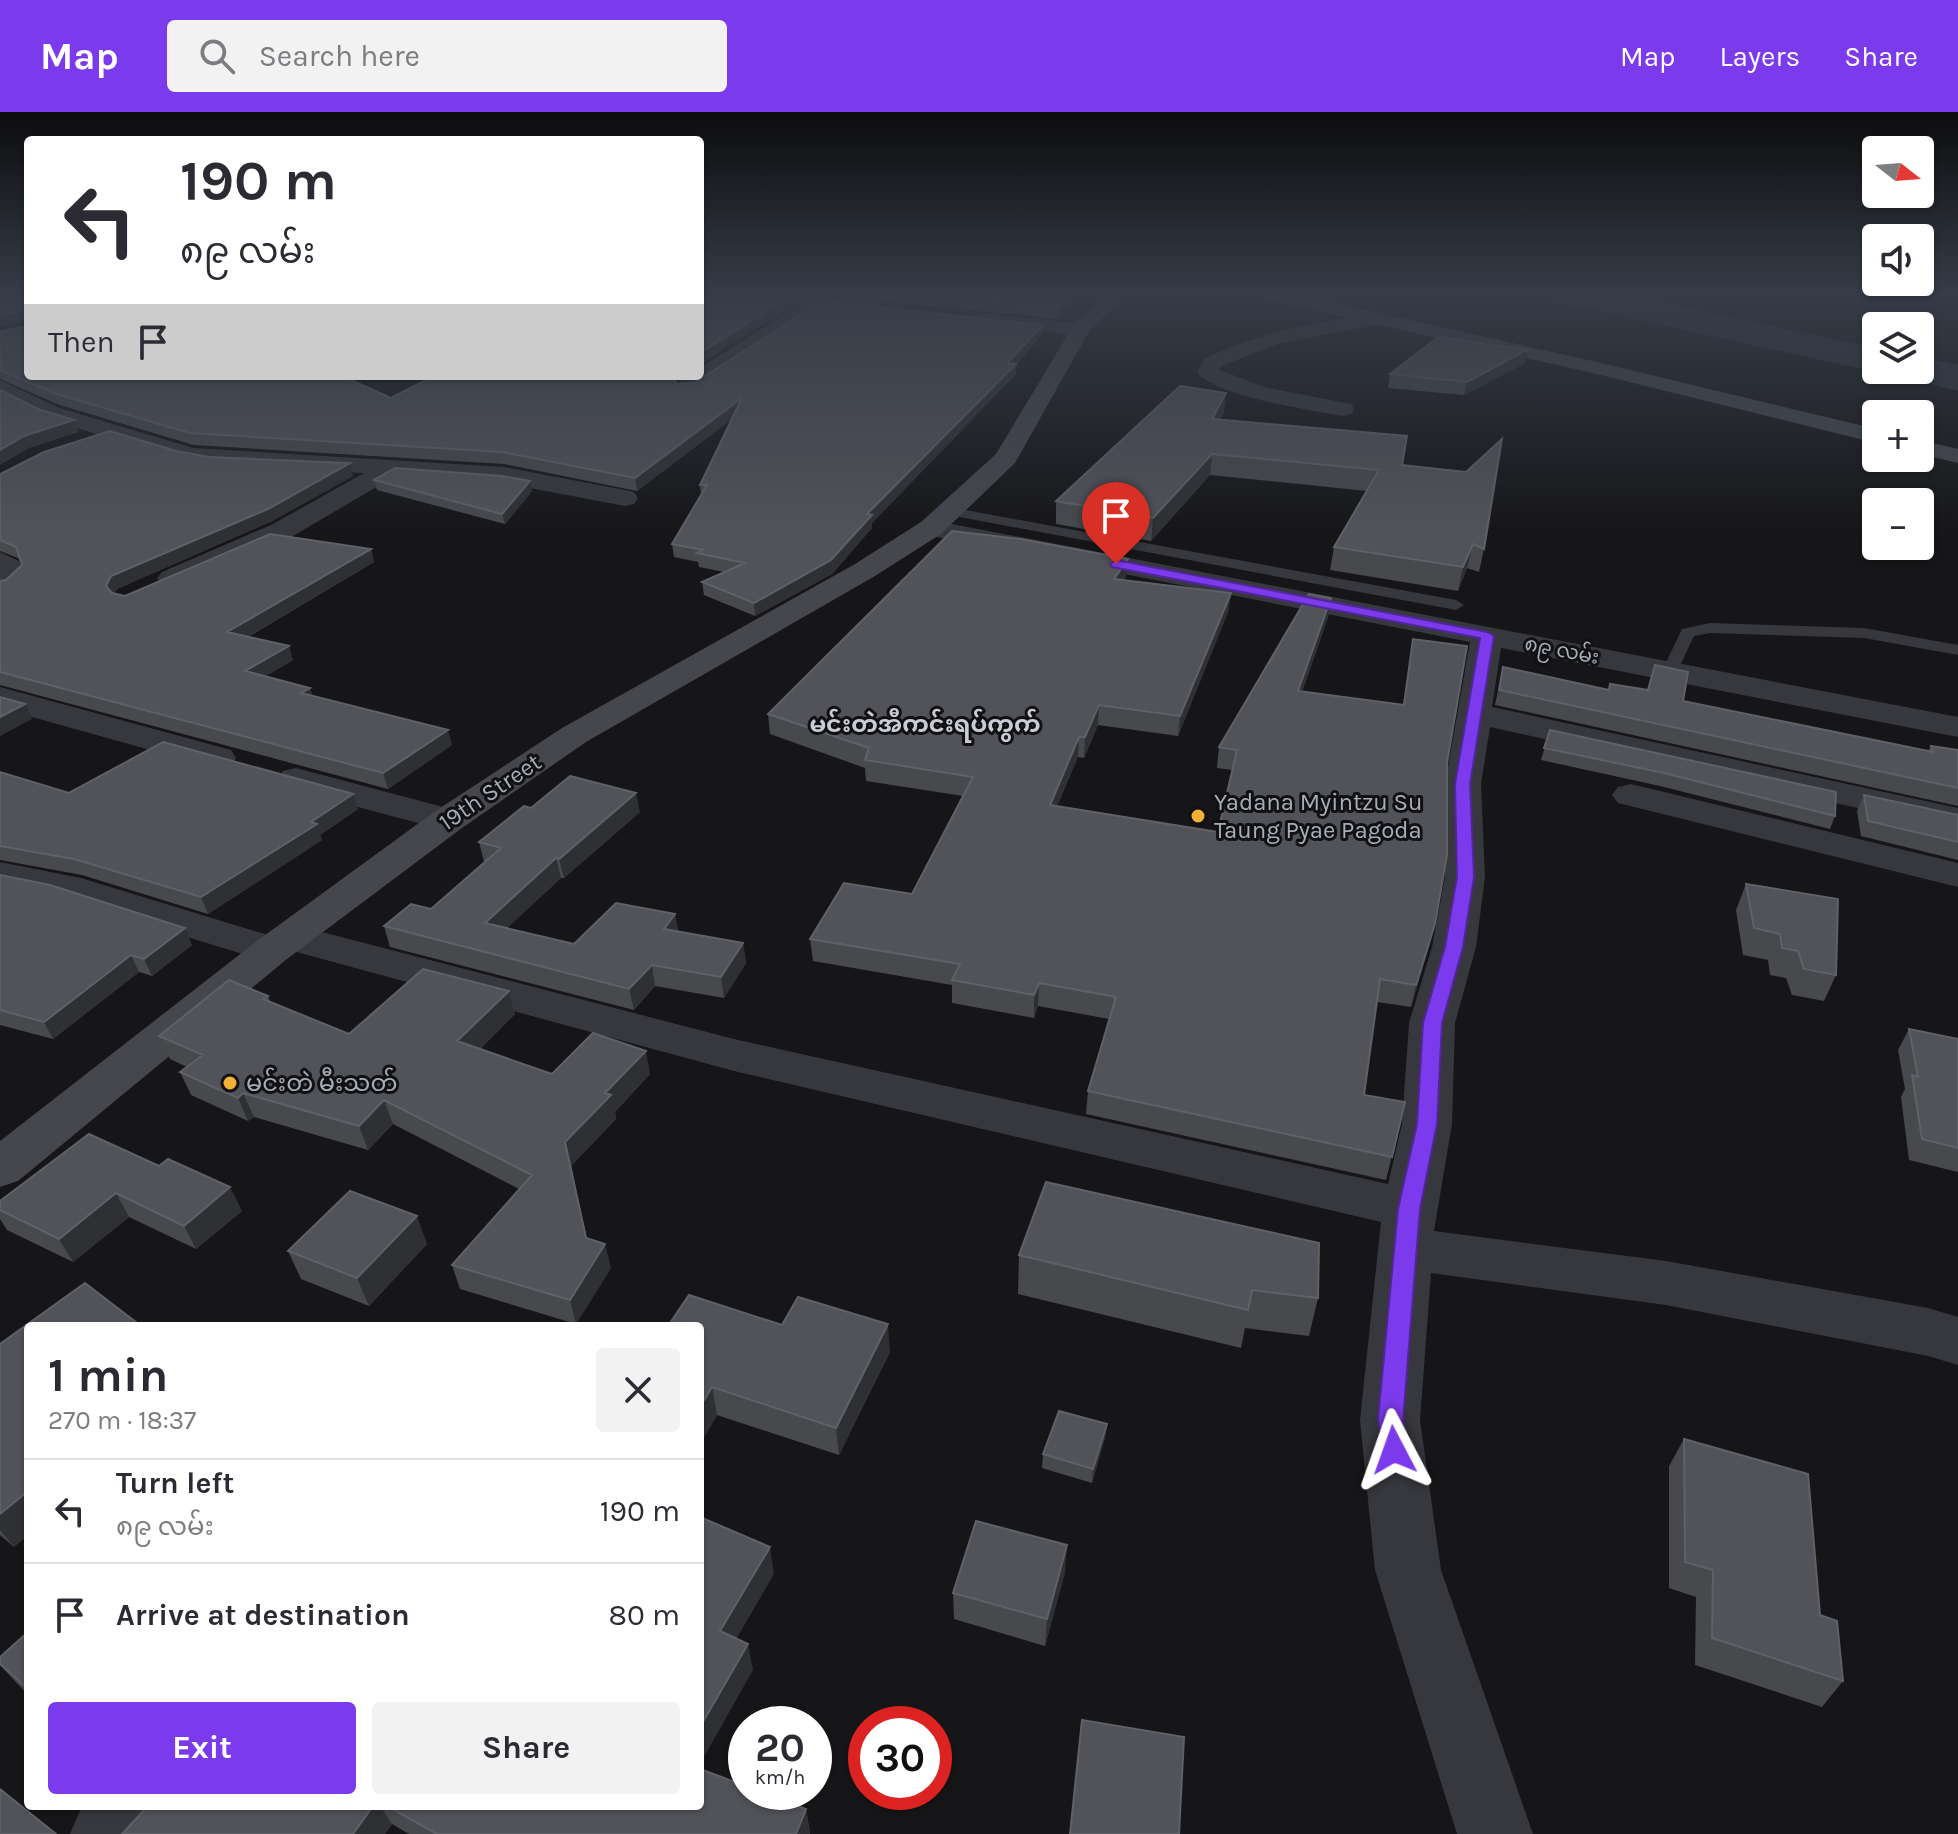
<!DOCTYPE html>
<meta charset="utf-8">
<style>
:root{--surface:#fff;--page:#f2f2f3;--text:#2b2b33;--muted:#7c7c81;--line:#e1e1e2;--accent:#7c3aed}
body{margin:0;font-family:Karla,"Noto Sans Myanmar",sans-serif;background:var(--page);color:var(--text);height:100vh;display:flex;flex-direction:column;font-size:30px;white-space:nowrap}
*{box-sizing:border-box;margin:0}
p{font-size:26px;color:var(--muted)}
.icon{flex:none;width:44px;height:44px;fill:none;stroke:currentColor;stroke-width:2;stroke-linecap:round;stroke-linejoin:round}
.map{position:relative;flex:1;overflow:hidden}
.sheet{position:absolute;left:24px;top:1210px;width:680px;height:488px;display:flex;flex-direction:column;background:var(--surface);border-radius:8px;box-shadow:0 2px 6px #0004}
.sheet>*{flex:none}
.banner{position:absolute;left:24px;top:24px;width:680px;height:244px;border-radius:8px;box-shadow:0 2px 6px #0004;background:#fff;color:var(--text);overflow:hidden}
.needle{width:52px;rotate:107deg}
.fabs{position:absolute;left:1862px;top:24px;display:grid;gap:16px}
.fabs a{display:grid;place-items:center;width:72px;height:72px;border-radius:8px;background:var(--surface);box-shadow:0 2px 6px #0004;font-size:40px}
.speed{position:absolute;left:728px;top:1594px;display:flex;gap:16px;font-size:40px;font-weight:700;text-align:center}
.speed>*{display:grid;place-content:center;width:104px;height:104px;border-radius:50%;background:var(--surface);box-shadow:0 2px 6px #0004;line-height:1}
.speed small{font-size:20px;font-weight:400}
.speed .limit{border:12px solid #d22;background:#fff;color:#111}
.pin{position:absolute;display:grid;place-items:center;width:68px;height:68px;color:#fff;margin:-82px -34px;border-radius:50% 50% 50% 0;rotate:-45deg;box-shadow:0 0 8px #0007}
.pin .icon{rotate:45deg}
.me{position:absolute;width:88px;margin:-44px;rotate:356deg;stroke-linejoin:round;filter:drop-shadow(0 0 6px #0008)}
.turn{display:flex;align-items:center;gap:28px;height:168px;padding:0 24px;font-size:36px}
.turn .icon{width:104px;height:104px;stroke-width:2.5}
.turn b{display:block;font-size:56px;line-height:68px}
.then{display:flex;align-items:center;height:76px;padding:0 24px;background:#0003;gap:16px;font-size:30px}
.round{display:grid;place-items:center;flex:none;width:84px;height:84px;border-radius:8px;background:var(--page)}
.headline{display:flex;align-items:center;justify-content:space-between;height:136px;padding:0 24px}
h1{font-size:48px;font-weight:700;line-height:60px}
.primary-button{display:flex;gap:16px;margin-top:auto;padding:16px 24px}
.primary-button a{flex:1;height:92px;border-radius:8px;background:var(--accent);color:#fff;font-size:32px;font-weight:700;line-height:92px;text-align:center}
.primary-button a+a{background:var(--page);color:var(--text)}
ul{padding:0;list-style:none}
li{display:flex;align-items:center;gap:24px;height:104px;padding:0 24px;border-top:2px solid var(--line)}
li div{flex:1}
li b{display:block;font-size:30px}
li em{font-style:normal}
header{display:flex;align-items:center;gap:48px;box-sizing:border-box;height:112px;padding:0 40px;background:var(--accent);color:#fff}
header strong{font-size:38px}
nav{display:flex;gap:44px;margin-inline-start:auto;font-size:28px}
.search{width:560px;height:72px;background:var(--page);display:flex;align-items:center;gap:20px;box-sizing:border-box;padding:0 28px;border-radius:8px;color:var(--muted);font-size:30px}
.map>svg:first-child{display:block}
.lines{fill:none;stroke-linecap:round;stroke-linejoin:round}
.river{fill:#2c353c;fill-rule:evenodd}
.lane{fill:#37383d;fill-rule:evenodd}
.street{fill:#37383d;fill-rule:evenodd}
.secondary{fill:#45474d;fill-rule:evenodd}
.wall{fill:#47494d}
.shaded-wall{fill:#2f3033}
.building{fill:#525359;stroke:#5f6168;stroke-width:2}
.route{fill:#7c3aed;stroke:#51269a;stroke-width:2}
.poi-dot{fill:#f2b134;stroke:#111113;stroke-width:3}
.labels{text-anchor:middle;stroke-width:6;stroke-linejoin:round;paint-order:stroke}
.far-street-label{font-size:20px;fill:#a8adb8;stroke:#111113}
.far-quarter-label{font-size:24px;font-weight:bold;fill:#c9ccd4;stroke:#111113}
.street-label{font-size:24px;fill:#a8adb8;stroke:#111113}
.poi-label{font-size:24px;fill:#a8adb8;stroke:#111113;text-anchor:start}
</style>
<header>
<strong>Map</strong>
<div class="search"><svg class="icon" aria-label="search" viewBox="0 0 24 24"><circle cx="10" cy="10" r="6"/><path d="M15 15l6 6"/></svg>Search here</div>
<nav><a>Map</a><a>Layers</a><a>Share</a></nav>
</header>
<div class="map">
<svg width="1958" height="1722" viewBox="0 0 1958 1722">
<rect width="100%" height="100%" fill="#161618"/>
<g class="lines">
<path class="river" d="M1548,181h69l259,55v22h9l-9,2 -310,-68 -13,-3z
M1920,244l38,9v26l-53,-13 -5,-8h20z"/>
<path class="lane" d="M949,395l507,93 8,5 -8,5 -512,-96v-6z
M1710,511l154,5 94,17v10l-94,-17 -154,-5 -16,3 -18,38h-12l-2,-3 20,-42z"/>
<path class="street" d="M732,181h56l91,10 10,6 -10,6 -58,-7 -127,84h-16l-3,-5c7,-10 14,-11 25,-11v-8l99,-63 -58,-6z
M983,201l97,11 10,6 -10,6 -104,-13 -3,-4z
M1379,201l10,6 -3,4 -105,20 -60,23 -1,4 44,17 87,17 3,5 -3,5 -8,2c-33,-7 -125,-18 -146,-44l8,-14c56,-26 113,-36 174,-45z
M0,268l59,28 134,40 311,19 121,23 9,2 4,6 -4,6 -9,2 -121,-23 -107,-8 -104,61 -121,51 -10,-3 -5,-6 5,-6 111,-48 91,-51 -150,-7 -24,-4 -147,-44 -43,-22z
M931,408l1027,197v20l-457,-89 -9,59 466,101v22l-468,-103 -9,57 4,93 -9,70 -21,76 -3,101 -18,107 232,30 262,47 30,9v48l-30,-9 -262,-51 -235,-32 -11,147 21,150 92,264h-76l-82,-264 -15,-150 21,-198 -647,-151 -441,-120 -6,8 -15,4 -213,-65 -59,-12v-24l81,16 190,58 5,-8 15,-4 443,115 654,145 14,-60 7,-101 23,-76 13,-70v-93l25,-142 -549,-108 -4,-6 4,-6z
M0,440l19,9 7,15 -16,15 -10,3z
M0,575l231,63 5,8 -5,8 -13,3 -218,-61z
M296,656l166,44 5,8 -5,8 -14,3 -165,-44 -5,-8 5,-8z
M1631,672l327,79v24l-340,-84 -6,-8 6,-8z
M82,1694h92l-13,28h-91z"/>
<path class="secondary" d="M1108,181h19l-39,40 -73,130 -74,71 -66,42 -289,166 -124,86 -175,131 -269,222 -18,6v-46l257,-200 177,-129 128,-84 293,-164 66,-42 75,-68 77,-128z
M1256,181h33l308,69 279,67v14l-279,-69 -332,-75z
M1920,328l38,9v14l-38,-9z"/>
</g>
<path class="wall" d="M0,181l391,105 288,-19 -3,3 1,2 17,-1 349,-58 -1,10 -26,29v10l-144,149v5l-40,46 -77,42 -51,-21 -2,-13 22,-10 -25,-5 -1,-5 -24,-5 -2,-13 29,-49 -1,-10 33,-67 -96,73 -133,-27 -310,-19 -134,-40 -60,-26v-47l26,-6v-6z
M817,181h264l-24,26z
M1525,251l-61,32 -76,-7 2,-14z
M1224,301l-4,6 182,46 82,84 -5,23 -12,-4 -9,23 -128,-21 4,-23 33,-56 -157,-16 -59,66 -95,-17v-23z
M176,339l33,6 144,19 -81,45 -155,68 -3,5 11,2 246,-47 3,13 -126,75 45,23 -27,16 44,12 2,8 140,49 -64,44 -388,-104v-104l6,-1 16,-15 -2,-6 -20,-8v-77z
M374,368l158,11 -27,33 -128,-34z
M1126,465l-2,3 107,13 -3,19 -50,124 -80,-11 -14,33 -6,-1 -21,49 161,26 15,-62 -16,-2 2,-21 112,-149 -3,19 -26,75 101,13 10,-66 34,124 -18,183 -18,61 -34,-5 -13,93 41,7 -19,78 -300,-66 2,-23 21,-72 -71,-13 -4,12 -82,-15v-18l-139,-24 -3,-22 102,-45 51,-98 -97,-15 -1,-13 -95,-34 -2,-20z
M1655,553l28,36 245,50 3,-5 27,4v56l-463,-101 8,-38 105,23 2,-6 38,6z
M1550,618l285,86 -5,13 -170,-43 -119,-26z
M0,660l69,21 289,16 -38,26 2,5 -114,74 -126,-39 -82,-15z
M1864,683l94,20v45l-97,-24 -4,-25z
M531,696l109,4 -76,66h-3l-54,50 67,16 101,-30 3,17 65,12 3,20 -22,35 -69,-12 -21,24 -244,-63 -6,-21 47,-17 53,-47 -5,-20z
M0,763l192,70 -40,31 -13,-4 -86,67 -53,-14z
M1746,772l90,91 -12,26 -32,-6 -6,-17 -16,-3 -2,-15 -25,-5 -7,-45z
M509,879l6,23 -35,35 72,25h98l-35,38 1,7 -45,47 16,73 24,29 -35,56 -116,-35 -8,-24 67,-76 -126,-65 -25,26 -114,-33 -6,4 -57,-26 -11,-23 7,-5 -17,-8 -11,-23 109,-40 3,7 78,31z
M1909,917l49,10v133l-49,-12 -8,-63 4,-8 -7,-39z
M159,1054l83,45 -46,38 -67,-32 -56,45 -66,-32 -7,-11v-18z
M427,1132l-58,62 -68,-27 -13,-28z
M1019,1143l299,43 -9,38 -64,-8 -4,20 -223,-54z
M782,1213l108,27 -51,103 -122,-40 -17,29v-118z
M28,1214v209l-14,12 -14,-12v-191z
M1107,1312l-2,14 -13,45 -50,-15 1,-14z
M1684,1327l136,176 23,66 -21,26 -127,-42 1,-68 -27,-9v-122z
M1065,1460l-20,74 -91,-27 -1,-26z
M28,1520v63l-28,-30v-8z
M148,1694h552l106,3 4,24v1h-401l-17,-10 -7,10h-263z"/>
<path class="shaded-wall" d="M1072,181h9l-24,26 1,-10z
M790,185l1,10 -91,57v-11z
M26,198l2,10 -28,7v-11z
M1043,213l-1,10 -34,36 8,-7v10l-144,149v5l-40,46 -77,42 -1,-13 253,-240z
M1527,238l-2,13 -61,32 3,-13z
M671,264h16l-8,3 -7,8z
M1226,281l-2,20 -14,26 2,-20z
M742,286l1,12 -106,81 -2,-13z
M74,308l5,12 -50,16 -29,17v-15l24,-14z
M1212,342l-2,21 -59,66 2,-23z
M350,351l3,13 -81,45 -155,68 -5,11 -6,-14 5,-10z
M530,369l2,10 -27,33 -3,-10z
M1473,432l-6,24 -9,23 5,-24z
M371,437l3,13 -142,84 -5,-14z
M1128,447l-2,18 -13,20 1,-18z
M1231,481l-3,19 -50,124 2,-20z
M1331,486l-3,19 -33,94 3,-20z
M289,534l4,14 -43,26 -5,-15z
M310,576l5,14 -14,-9z
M25,592l7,15 -32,17v-19z
M1099,593l-1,20 -14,33 1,-21z
M448,618l4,15 -64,44 -5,-16z
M1079,625l-1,20 -29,69 1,-21z
M636,681l4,19 -76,66 -5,-19z
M353,682l5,15 -38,26 2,5 -114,74 -7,-17z
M556,746l5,20 -70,65 -6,-20z
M675,802l3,21 -14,-6z
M1435,812l-6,22 -18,61 5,-22z
M185,816l7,17 -40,31 -8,-17z
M743,831l3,20 -22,35 -3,-21z
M131,843l8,17 -86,67 -9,-17z
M652,853l3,21 -21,24 -5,-21z
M1039,871l-1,23 -4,12v-23z
M509,879l6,23 -51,50 -7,-23z
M646,939l4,23 -35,38 1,7 -45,47 21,96 -27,-120 40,-49z
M243,981l11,24 -6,4 -10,-23z
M384,988l9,24 -25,26 -9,-24z
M230,1075l12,24 -46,38 -12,-23z
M116,1081l13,24 -56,45 -14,-23z
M417,1104l10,28 -58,62 -12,-28z
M605,1132l6,24 -35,56 -6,-24z
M888,1212l2,28 -51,103 -3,-27z
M712,1275l5,28 -17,29v-37z
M1107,1312l-2,14 -13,45 1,-14z
M28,1379v44l-14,12 -14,-17v-16z
M1067,1433l-2,27 -20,74 2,-27z
M770,1435l4,27 -48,83 -6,-26z
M748,1532l5,26 -53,94v-37z
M373,1694h7l12,18 -7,10h-32z
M806,1697l4,25h-14z"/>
<path class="building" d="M0,181h28v83h314l49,22 43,-22h237l6,8 17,-1 128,-82 221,24 -36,38 9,1 -149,150 5,1 -41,45 -77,43 -52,-21 43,-19 -48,-10 6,-3 -31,-6 35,-59h-7l42,-87 -107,80 -133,-26 -312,-19 -134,-39 -56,-24v-38l26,-6v-16l-26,6z
M700,181h46l44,4 -90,56z
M908,181h164l-14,16z
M1438,225l89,13 -60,32 -77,-8z
M1180,274l46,7 -14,26 195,17 -5,29 64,7 36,-33 -18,110 -11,-5 -10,23 -129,-20 45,-77 -167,-16 -59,64 -97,-17z
M0,278l38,19 36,11 -50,16 -24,14z
M110,319l66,20 33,6 141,6 -82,46 -157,67 -5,10 6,7 13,3 145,-62 101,15 -144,83 62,14 -44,25 65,17 -9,5 147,37 -65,43 -383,-101v-91l6,-1 16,-15 -6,-18 -16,-7v-66l44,-22z
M395,356l107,8 28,5 -28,33 -128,-34z
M952,419l69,8 107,20 -14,20 117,14 -51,123 -81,-11 -14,32h-6l-29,68 168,27 19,-82 -18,-3 90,-153 22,4 -33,93 106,14 9,-66 54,7 -20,117v92l-12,69 -19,61 -36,-6 -16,116 41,7 -13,55 -304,-66 28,-94 -77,-14 -5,12 -82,-15 8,-16 -150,-25 34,-56 68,11 61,-117 -108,-17 4,-12 -101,-34z
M1655,553l33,7 -5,29 250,51 -2,-6 27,4v38l-459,-98 4,-23 106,23 1,-6 38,6z
M0,585l25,7 -25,13z
M1550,618l286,62 -1,24 -171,-43 -120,-25z
M163,630l190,52 -42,28 6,2 -116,73 -127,-38 -74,-13v-74l69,21z
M570,664l66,17 -77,66 -3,-1 -71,65 89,21 42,-41 59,11 -11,15 79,14 -22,34 -69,-12 -23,24 -245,-63 27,-22 20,5 70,-61 -22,-6 45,-36 7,2z
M1864,683l94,20v27l-90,-21z
M0,763l50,10 135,43 -41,31 -13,-4 -87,67 -44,-12z
M1746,772l92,15 -2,76 -32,-6 -6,-18 -16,-3 -2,-14 -26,-6z
M423,857l86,22 -52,50 95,33 41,-41 53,18 -41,42 6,2 -46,47 21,96 19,6 -35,56 -118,-35 80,-90 -148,-75 -25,26 -116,-33 -5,5 -58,-26 23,-17 -44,-19 70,-56 39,16 -5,3 86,35z
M1909,917l49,10v109l-36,-9 -10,-64 6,2z
M89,1022l70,32 9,-7 62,28 -46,39 -68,-33 -57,46 -59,-29v-9z
M1046,1070l273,61 -1,55 -66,-8 -4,20 -229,-55z
M350,1079l67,25 -60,62 -69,-27z
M85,1171l56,43h-113v165l-28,23v-170z
M689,1183l93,30 16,-28 90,27 -52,104 -124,-41 -12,20v-81h-32z
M1059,1299l48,13 -14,45 -50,-15z
M1684,1327l124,35 12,141 17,6 6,60 -131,-43 1,-68 -28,-8z
M700,1405l70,30 -50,84 28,13 -48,83z
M976,1409l91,24 -20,74 -94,-26z
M28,1520v57l-28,-25v-7z
M1082,1608l102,17 -5,97h-109z
M700,1657l46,17v6h16l44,17 -10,25h-359l-50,-28h313z
M0,1677l56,45h-56z
M148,1694h225l-20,28h-231z"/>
<linearGradient id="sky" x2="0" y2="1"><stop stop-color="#0c0c0d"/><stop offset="0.43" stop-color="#363c48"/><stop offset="1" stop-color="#363c48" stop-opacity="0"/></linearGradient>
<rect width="1958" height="422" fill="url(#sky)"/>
<path class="route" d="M1116,448l371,72 7,4 -24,148 4,93 -11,70 -21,76 -5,101 -17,85 -17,211 4,30 -4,8 -9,3 -9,-3 -7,-38 20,-211 19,-85 6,-101 22,-76 12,-70 -2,-93 25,-146 -368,-71 -2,-3z"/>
<g class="poi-dot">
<circle cx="1198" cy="704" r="8"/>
<circle cx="230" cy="971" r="8"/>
</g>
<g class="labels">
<g class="far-street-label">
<text transform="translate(1562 538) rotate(11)" y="7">၈၉ လမ်း</text>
</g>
<g class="far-quarter-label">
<text x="925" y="620">မင်းတဲအီကင်းရပ်ကွက်</text>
</g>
<g class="street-label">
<text transform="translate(490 680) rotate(-34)" y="8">19th Street</text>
</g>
<g class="poi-label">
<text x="1214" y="698">Yadana Myintzu Su<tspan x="1214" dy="28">Taung Pyae Pagoda</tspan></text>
<text x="246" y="979">မင်းတဲ မီးသတ်</text>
</g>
</g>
</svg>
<div class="fabs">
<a><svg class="needle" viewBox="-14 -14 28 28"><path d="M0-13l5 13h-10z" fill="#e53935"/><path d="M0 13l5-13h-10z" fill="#7c7c81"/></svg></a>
<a><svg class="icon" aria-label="sound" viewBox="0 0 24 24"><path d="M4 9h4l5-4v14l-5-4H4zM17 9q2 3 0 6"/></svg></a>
<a><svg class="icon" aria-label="layers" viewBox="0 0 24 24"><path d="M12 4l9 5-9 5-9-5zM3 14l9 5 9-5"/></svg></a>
<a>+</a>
<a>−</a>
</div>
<div class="speed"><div>20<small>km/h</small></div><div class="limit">30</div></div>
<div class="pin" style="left:1116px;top:452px;background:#d93025"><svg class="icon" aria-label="arrive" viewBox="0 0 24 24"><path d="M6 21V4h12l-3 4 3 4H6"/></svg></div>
<svg class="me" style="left:1394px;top:1338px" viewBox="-20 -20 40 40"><path d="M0-17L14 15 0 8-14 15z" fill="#7c3aed" stroke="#fff" stroke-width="4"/></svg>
<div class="banner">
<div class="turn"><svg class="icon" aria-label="left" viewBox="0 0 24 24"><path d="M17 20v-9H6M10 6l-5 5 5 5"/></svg><div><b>190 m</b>၈၉ လမ်း</div></div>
<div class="then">Then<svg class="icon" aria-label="arrive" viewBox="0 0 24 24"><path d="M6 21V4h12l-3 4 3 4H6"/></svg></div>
</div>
<section class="sheet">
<div class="headline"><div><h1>1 min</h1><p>270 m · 18:37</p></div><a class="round"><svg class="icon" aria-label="close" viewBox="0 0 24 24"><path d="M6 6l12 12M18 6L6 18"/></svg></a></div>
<ul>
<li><svg class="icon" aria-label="left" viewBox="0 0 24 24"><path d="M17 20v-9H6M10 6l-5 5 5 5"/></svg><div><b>Turn left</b><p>၈၉ လမ်း</p></div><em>190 m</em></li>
<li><svg class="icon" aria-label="arrive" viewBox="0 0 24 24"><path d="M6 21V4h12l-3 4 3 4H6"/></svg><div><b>Arrive at destination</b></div><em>80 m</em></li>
</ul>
<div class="primary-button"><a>Exit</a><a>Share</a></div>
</section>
</div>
